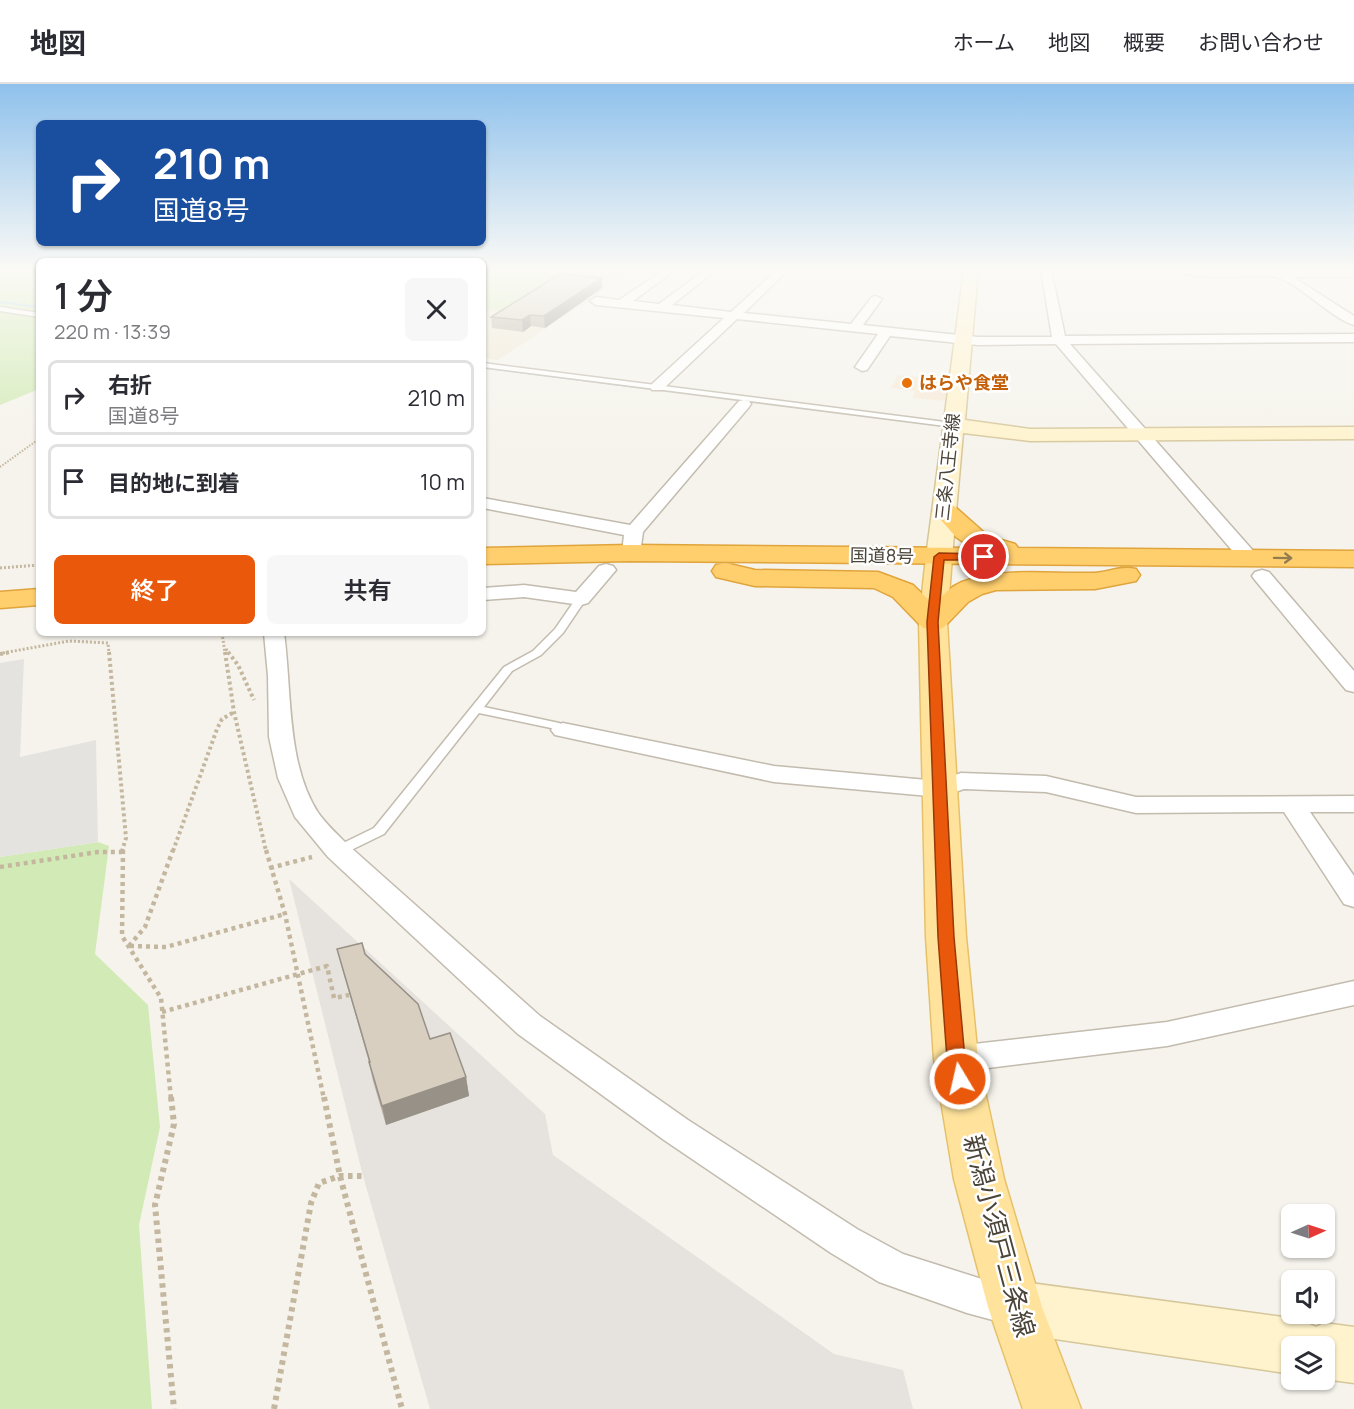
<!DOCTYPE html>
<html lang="ja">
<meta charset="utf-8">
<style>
:root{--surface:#fff;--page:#f7f7f7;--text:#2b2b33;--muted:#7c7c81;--line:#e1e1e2;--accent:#ea580c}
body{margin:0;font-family:Manrope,"Noto Sans JP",sans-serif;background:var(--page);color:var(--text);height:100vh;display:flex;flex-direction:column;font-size:22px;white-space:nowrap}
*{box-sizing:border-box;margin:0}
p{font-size:20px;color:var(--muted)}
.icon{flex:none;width:33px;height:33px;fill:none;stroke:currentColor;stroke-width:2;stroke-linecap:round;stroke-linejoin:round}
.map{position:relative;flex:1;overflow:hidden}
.panel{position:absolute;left:36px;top:174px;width:450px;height:378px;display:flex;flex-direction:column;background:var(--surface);border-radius:9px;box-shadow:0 2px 4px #0004}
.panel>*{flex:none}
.hud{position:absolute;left:36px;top:36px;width:450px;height:126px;border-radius:9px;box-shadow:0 2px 4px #0004;background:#1a4fa0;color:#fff;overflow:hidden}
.needle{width:39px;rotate:87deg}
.controls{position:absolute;left:1281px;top:1120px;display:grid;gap:12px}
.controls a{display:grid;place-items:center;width:54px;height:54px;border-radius:9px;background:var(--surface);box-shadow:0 2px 4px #0004;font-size:30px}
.pin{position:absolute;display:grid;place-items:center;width:51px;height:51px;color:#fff;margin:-26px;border:3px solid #fff;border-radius:50%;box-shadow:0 2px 6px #0007}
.me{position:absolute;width:66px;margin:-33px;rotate:351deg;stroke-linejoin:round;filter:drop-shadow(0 0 4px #0008)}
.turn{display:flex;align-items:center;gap:21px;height:126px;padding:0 18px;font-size:27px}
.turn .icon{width:78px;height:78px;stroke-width:2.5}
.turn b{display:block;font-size:42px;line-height:51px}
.round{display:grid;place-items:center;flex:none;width:63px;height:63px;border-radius:9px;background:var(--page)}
.overview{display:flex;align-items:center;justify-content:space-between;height:102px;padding:0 18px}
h1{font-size:36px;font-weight:600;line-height:45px}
.button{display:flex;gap:12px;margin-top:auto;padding:12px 18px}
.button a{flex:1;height:69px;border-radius:9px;background:var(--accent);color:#fff;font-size:24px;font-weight:600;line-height:69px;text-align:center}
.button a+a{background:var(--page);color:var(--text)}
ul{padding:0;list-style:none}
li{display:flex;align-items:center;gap:18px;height:75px;margin:0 12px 9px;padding:0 6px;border:3px solid var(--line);border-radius:9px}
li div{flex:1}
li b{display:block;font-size:22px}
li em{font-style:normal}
header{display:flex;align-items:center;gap:36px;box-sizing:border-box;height:84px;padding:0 30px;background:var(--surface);border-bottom:2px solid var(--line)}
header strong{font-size:28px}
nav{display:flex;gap:33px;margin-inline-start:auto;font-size:21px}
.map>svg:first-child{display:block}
.commercial{fill:#f7ead8}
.industrial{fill:#e6e2dd}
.education{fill:#efe8d6}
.green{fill:#d2eab5}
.parking{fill:#e5e3e0}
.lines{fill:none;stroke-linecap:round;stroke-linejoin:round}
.stream{fill:#a9d4f2;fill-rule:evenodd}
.lane-casing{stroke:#c2bbae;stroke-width:3}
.street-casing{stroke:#c2bbae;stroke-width:3}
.secondary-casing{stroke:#d6c79b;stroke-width:3}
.primary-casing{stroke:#e6c16a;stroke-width:3}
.highway-casing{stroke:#e0a43c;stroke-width:3}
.path-far4{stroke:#c4b79f;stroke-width:2;stroke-dasharray:1.5 1.5;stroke-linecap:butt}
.path-far3{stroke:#c4b79f;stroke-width:3;stroke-dasharray:2 2;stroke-linecap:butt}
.path-far2{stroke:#c4b79f;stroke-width:4;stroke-dasharray:3 3;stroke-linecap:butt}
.path-far1{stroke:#c4b79f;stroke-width:4.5;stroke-dasharray:4 4;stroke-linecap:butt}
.path{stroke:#c4b79f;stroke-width:6;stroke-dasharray:4.5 4.5;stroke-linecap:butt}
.lane{fill:#fff;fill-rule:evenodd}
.street{fill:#fff;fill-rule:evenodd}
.secondary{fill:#fff3cd;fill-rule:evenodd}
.primary{fill:#ffe39c;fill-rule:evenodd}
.highway{fill:#ffcf6e;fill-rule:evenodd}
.wall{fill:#bab2a6}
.shaded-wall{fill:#979187}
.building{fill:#d8cfc1;stroke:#979187;stroke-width:1.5}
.oneway{stroke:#937c4e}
.route{fill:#ea580c;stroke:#983908;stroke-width:1.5}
.food-dot{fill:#e8710a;stroke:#fff;stroke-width:2}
.labels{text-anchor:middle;stroke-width:5;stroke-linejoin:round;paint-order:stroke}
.far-food-label{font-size:18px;font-weight:bold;fill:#c56008;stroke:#fff;text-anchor:start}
.far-street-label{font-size:18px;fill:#4b4439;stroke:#fff}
.near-street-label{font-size:26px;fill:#4b4439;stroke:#fff}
</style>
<header>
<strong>地図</strong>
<nav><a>ホーム</a><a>地図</a><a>概要</a><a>お問い合わせ</a></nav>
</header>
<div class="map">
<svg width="1354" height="1325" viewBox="0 0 1354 1325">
<rect width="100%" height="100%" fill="#f6f3ec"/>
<path class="commercial" d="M898,291l50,5 -3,21 -32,-3 2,-7 -24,-3z"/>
<path class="industrial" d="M289,795l256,235 8,41 281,199 69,16 10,39h-483l-67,-233z"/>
<path class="education" d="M483,186h152l-137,90 -15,-2z"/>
<path class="green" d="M0,186h39v119l-39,16z
M483,186h90l-65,41 -25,-2z
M98,758l11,4 -14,108 53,51 12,122 -21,98 13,184h-152v-552z"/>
<path class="parking" d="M24,575l-4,98 76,-17 2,102 -98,15v-194z"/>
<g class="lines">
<path class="stream" d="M0,217l39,5v2l-39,-5z
M487,283l173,22 2,1 -2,1 -174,-22v-2z"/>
<g class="lane-casing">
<path id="lane" d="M0,223l39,6v4l-39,-6z
M483,279l470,60 4,2 -4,2 -470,-60z
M581,512l5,3 -23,34 -22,22 -29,16 -28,36 75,16 10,7 -2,2 -4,2 -12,-6 -72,-15 -95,121 -41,20h-10l-2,-3 2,-3 41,-20 130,-161 29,-16 22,-22 22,-32z"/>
</g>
<g class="street-casing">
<path id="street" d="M664,186h11l-42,31 26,3 46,-34h11l-44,35 59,7 46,-42h11l-44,43 107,11 21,-27 4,-1 6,3 -19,26 115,12h74l-11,-67h10l14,66 289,-2v8l-284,2 186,210 2,4 -2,4h-14l-186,-218 -78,1 -88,-9 -23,34 -5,1 -7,-4 23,-33 -141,-15 -75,71h-10l-2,-3 2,-3 72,-66 -128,-13 -6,-4 6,-4 23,3z
M1179,186l175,1v6h-61l61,39v9c-22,-6 -60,-46 -79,-48 -21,-3 -82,5 -96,-7z
M744,316l5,1 2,3 -2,3 -106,125 -3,21 -2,4h-14l-2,-4 2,-18 -141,-27v-10l147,27 109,-124z
M606,480l7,2 3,4 -28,33 -7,2 -57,-8 -41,3v-12l41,-3 52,7 23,-26z
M1262,486l7,2 85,99v21l-8,-2 -91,-110 -3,-4 3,-4z
M264,549h20c8,57 2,132 35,181 8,11 19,21 29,31l192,171 148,104 169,109 46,25 126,40 6,13 -6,13 -14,6 -48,-13 -88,-31 -48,-29 -167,-113 -146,-106 -190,-177 -33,-40 -17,-39 -9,-41 -1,-61z
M563,639l211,43 164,15 23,-8 85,3 90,21 218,-1v16h-44l44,64v31l-10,-3 -60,-92 -148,1 -90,-21 -82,-3 -24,8 -166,-15 -219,-47 -4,-5 4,-5z
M1354,897v24l-187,41 -211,26 -12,-4 -4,-9 4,-9 12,-4 211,-24z"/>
</g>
<g class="secondary-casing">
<path id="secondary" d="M964,186h14l-13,150 65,9 324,-2v12l-324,2 -67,-8 -11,124 -4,5 -9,3 -9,-3 -4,-5z
M1015,1197l283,38 18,8 8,-4 30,4v56l-30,-4v-32h-32v27l-277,-41 -19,-7 -8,-19 8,-19z"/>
</g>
<g class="primary-casing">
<path id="primary" d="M939,465l9,3 4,5 -5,65 19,315 12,122 26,120 38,128 39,102h-58l-35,-102 -34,-128 -20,-120 -8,-122 -7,-315 7,-65 4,-5z"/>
</g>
<g class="highway-casing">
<path id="highway" d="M945,420l9,2 34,30 27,8 3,4 336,3v16l-723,-6 -148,3v-16l148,-3 341,3 -16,-11 -23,-26 3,-5z
M725,479l30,7 123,2 35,13 21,20c8,-9 16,-18 28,-23 39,-15 88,-8 129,-9 16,0 30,-8 45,-4l4,6 -4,6 -41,8 -99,1 -14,4 -14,8 -25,26 -10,2 -10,-2 -30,-31 -19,-9 -119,-2 -39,-9 -4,-6 4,-6z
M39,505v16l-39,3v-16z"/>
</g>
<path class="path-far4" d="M0,383l39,-28"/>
<path class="path-far3" d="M0,484l39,-3
M222,549l3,20
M226,565l3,4
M3,569l66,-12 39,2 1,10"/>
<path class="path-far2" d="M109,568l17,186 -4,13
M225,568l9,60 32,139
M228,568l10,13 16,35
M0,570l11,-2
M173,767l44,-122 5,-10 12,-7"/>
<path class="path-far1" d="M123,766l-1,86 39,62 10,101
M266,766l19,64 39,185
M0,783l98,-15h24
M270,784l42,-11
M129,862l16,-19 28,-77
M130,862l36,1 119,-33
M162,928l165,-46 7,32 15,-3"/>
<path class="path" d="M171,1013l3,27 -19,81 19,204
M324,1013l16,79 62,233
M274,1325l37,-206 8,-20 21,-7h23"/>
<use href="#lane" class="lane"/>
<use href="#street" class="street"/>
<use href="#secondary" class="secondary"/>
<use href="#primary" class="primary"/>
<use href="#highway" class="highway"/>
</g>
<path class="wall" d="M602,204l-57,40 -14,-2 -8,6 -31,-4 -1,-11z
M337,865l28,5 65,85 36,38 3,19 -83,29 -13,-44 -4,-19 -27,-94z"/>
<path class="shaded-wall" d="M602,194v10l-57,40 -1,-12z
M530,231l1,11 -8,6 -1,-12z
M466,993l3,19 -83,29 -4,-19z"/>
<path class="building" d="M560,190l42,4 -58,38 -14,-1 -8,5 -31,-3z
M362,859l3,11 53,50 12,35 20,-6 16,44 -84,29 -13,-44h1l-33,-113z"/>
<defs><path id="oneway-shaft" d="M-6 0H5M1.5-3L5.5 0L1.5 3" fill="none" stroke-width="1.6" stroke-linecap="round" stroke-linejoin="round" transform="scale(1.5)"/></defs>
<use class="oneway" href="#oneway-shaft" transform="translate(1283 474) rotate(1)"/>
<linearGradient id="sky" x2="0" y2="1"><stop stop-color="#8fc1ec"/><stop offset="0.5" stop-color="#fbfaf6"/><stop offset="1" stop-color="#fbfaf6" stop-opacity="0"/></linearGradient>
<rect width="1354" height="371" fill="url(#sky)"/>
<path class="route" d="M939,469l45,1 5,3 -5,3h-40l-6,62 16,315 11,122 4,20 -2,5 -7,3 -7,-3 -6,-25 -9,-122 -11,-315 7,-65z"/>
<circle class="food-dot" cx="907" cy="299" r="6"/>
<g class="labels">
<g class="far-food-label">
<text x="919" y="305">はらや食堂</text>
</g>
<g class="far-street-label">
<text transform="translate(948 383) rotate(-84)" y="6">三条八王寺線</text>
<text transform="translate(882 472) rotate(1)" y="6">国道8号</text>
</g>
<g class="near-street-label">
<text transform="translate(999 1152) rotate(75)" y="9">新潟小須戸三条線</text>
</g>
</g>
</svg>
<div class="controls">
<a><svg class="needle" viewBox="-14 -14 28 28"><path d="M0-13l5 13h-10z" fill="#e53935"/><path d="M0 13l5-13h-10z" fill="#7c7c81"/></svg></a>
<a><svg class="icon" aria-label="sound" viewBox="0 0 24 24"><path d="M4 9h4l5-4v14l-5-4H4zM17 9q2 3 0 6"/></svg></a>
<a><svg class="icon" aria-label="layers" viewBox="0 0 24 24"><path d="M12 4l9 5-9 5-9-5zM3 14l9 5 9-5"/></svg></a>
</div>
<div class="pin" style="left:984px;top:473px;background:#d93025"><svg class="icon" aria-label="arrive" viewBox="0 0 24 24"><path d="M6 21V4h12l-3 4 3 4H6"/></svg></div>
<svg class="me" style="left:960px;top:995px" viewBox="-20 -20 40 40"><circle r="17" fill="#ea580c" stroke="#fff" stroke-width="3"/><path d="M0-11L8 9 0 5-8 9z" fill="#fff"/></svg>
<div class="hud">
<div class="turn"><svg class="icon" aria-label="right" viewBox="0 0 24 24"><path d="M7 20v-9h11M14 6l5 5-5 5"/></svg><div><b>210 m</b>国道8号</div></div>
</div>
<section class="panel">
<div class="overview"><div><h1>1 分</h1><p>220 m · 13:39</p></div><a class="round"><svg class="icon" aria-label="close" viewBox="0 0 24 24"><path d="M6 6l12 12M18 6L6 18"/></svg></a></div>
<ul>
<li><svg class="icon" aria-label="right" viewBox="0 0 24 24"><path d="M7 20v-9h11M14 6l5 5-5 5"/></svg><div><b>右折</b><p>国道8号</p></div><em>210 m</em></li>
<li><svg class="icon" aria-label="arrive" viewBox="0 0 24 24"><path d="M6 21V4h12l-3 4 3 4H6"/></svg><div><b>目的地に到着</b></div><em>10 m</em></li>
</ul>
<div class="button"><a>終了</a><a>共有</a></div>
</section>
</div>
